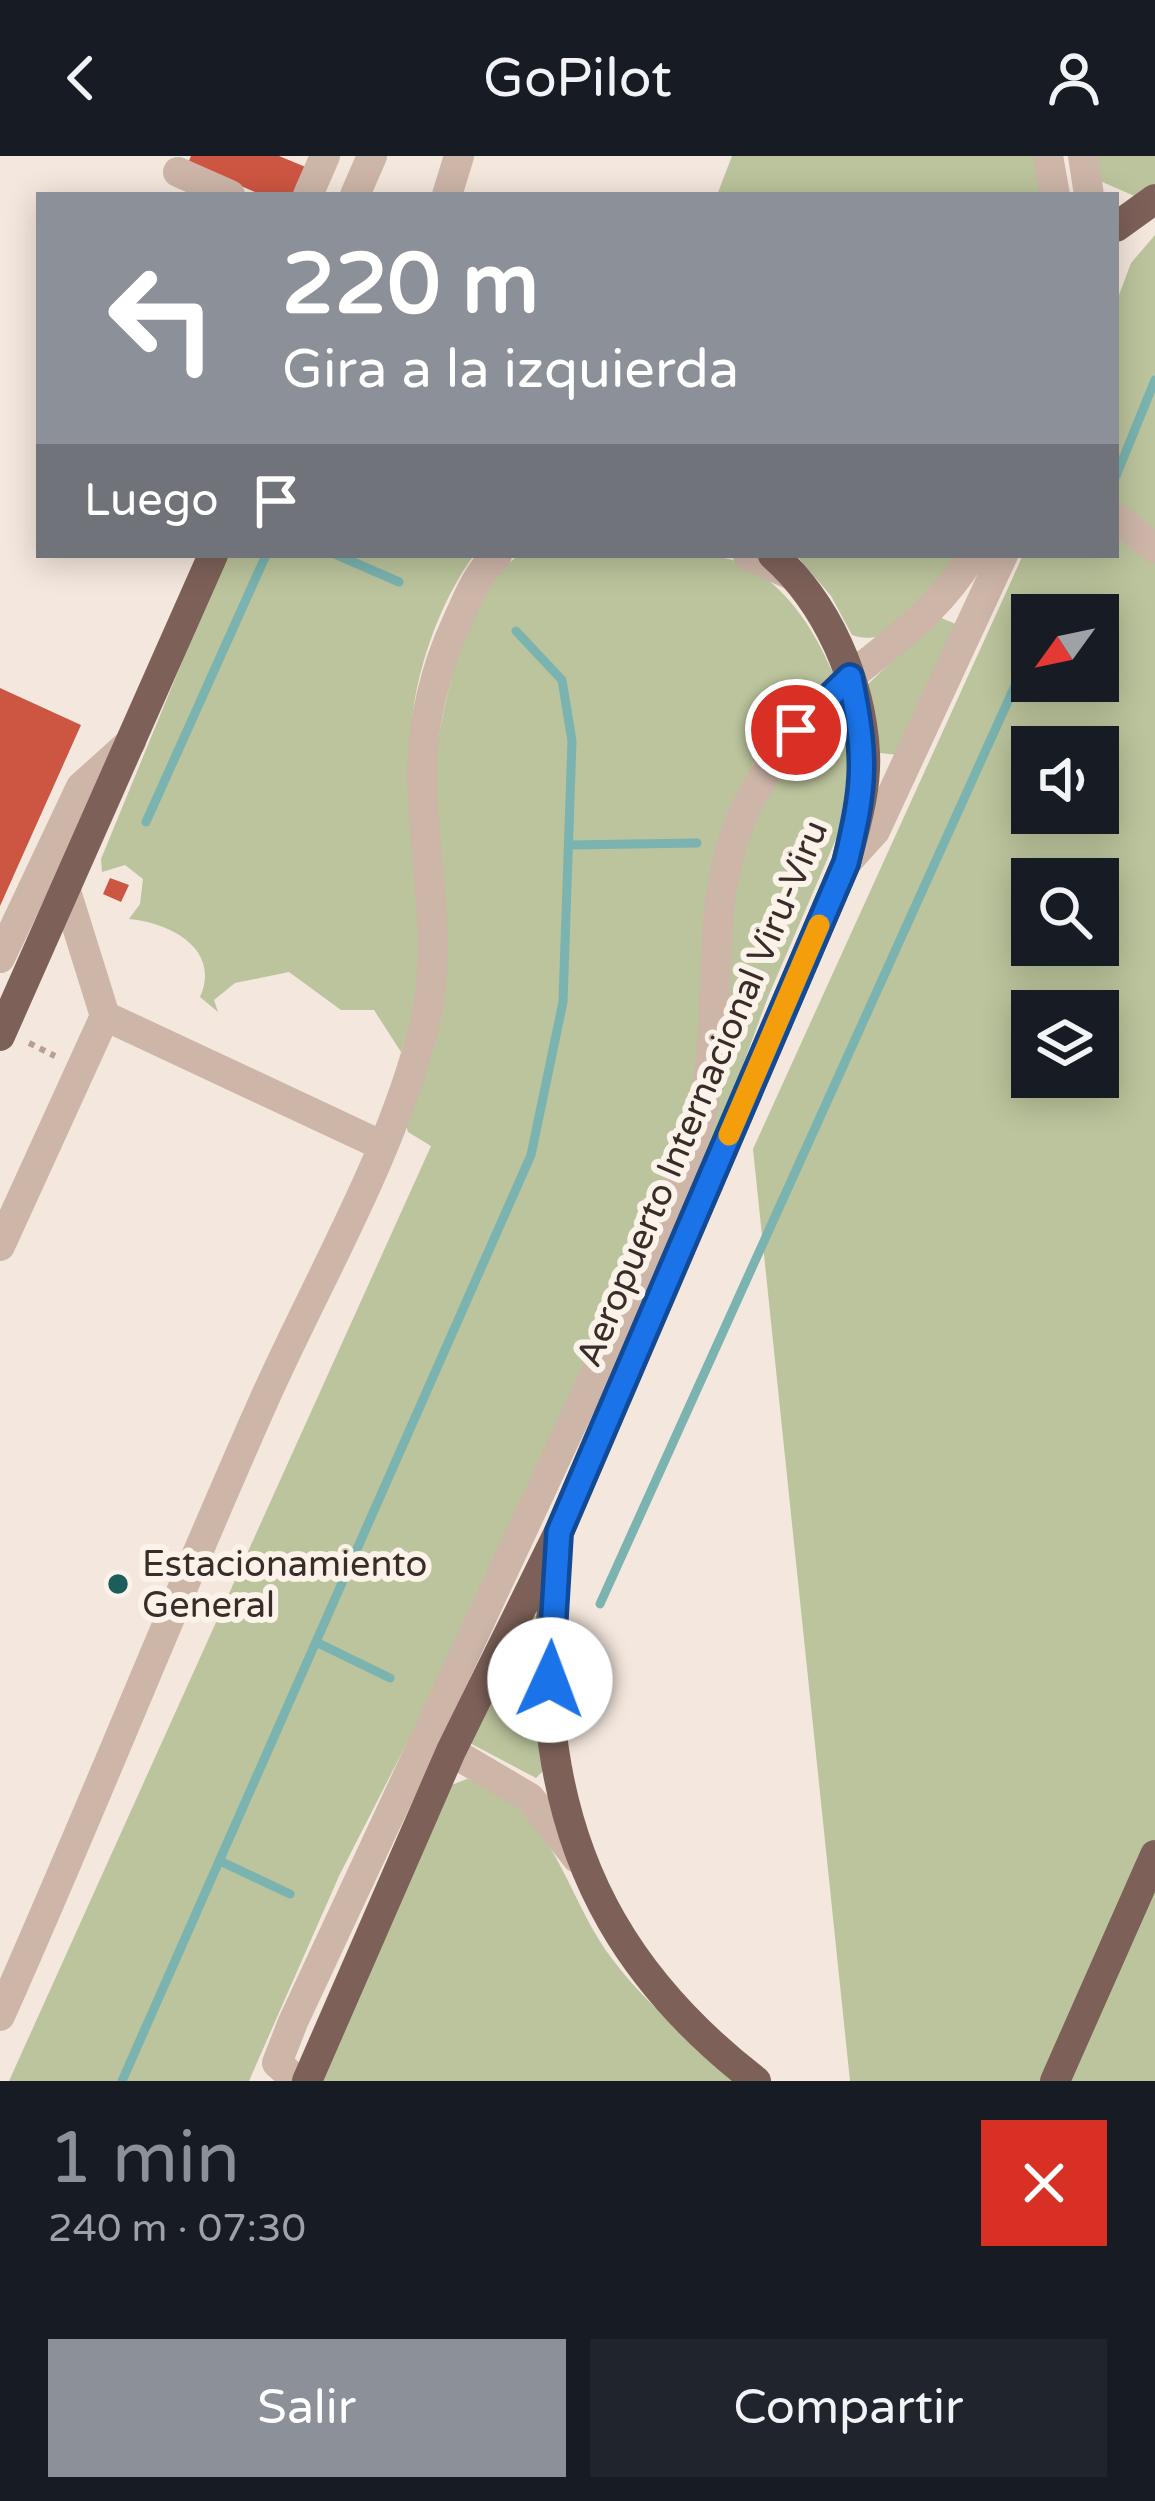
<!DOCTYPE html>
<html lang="es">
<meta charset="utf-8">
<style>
:root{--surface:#171b24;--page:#20242c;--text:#f1f3f6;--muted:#9ea1a6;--accent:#8c9099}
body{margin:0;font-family:"Varela Round",sans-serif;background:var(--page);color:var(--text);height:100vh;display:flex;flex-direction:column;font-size:45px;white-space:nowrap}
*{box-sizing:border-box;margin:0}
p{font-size:39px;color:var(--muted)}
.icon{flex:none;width:66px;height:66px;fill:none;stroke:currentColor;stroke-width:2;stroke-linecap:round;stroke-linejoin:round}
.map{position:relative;height:1925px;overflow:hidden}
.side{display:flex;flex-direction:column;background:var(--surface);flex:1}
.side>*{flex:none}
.top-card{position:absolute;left:36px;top:36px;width:1083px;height:366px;border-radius:0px;box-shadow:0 6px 30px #0003;background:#8c9099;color:#fff;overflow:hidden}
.needle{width:78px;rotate:237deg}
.buttons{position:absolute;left:1011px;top:438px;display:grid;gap:24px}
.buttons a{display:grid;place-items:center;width:108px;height:108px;border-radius:0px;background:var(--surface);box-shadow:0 6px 30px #0003;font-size:60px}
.pin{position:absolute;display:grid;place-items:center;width:102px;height:102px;color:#fff;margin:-51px;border:6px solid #fff;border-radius:50%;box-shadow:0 3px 12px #0007}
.me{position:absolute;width:132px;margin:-66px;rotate:2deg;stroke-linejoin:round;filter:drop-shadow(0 0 9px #0008)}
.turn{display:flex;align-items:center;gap:42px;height:252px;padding:0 48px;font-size:54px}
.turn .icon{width:156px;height:156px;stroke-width:2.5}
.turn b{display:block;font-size:84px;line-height:102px}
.then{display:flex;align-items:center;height:114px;padding:0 48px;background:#0003;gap:24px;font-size:45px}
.round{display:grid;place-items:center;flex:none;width:126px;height:126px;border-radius:0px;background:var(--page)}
.headline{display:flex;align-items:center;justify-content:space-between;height:204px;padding:0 48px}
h1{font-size:72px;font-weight:600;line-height:90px;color:var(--accent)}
.cta{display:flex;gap:24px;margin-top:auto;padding:24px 48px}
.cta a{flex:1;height:138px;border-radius:0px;background:var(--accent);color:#fff;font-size:48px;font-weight:600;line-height:138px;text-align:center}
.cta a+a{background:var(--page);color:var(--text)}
header{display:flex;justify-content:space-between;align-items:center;height:156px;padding:0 48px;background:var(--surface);font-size:54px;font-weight:600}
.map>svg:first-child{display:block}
.green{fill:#bbc49c;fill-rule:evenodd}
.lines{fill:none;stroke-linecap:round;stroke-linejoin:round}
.stream{stroke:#7ab3b0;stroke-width:9}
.building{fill:#cd5642}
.path{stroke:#b99f92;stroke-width:6;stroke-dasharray:6 6;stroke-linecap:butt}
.minor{stroke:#cdb5a8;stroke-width:30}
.major{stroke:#7d6159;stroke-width:30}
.route-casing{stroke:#114b97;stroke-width:30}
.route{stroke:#1a73e8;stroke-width:21}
.slow{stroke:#f59e0b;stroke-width:21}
.poi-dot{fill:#1b5e5c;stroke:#fbf2ea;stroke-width:4.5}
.labels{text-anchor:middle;stroke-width:12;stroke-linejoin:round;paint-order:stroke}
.street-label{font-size:36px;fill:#3a2c29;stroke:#fbf2ea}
.poi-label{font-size:36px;fill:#3a2c29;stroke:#fbf2ea;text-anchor:start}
</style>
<header><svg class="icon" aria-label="back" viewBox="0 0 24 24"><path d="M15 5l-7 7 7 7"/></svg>GoPilot<svg class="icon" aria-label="person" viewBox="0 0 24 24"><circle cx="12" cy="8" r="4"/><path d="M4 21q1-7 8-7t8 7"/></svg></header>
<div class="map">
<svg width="1155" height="1925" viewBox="0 0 1155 1925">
<rect width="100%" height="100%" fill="#f4e7dd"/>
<path class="green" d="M732,0h307l6,39h-328z
M1097,0h58v49l-55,-24z
M1155,79v1846h-305l-97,-932 270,-594h93v-252l15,-40zM1032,459h66v66h-66zM1032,591h66v66h-66zM1032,723h66v66h-66zM1032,855h66v66h-66z
M226,399h248c-35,48 -60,119 -63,179 -6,109 28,212 -10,318l-27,-42h-33l-52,-38 -54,11 -21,17 4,12 -18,-15c21,-47 -28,-74 -71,-78l11,-15 3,-25 -18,-14 -23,7 -1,-13z
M519,399c57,0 195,-16 239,17 38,28 57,61 76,103l-35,31 -45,57 -28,57 -35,292 -33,99 -195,422 -124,243 -90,205h-240l422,-935 -23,-14 -5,-19 14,-40c7,-124 -4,-441 102,-518z
M796,399h160c-27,32 -58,97 -104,80l-21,-39z
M939,461l19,8 -60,130 -18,-2 -13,-68z
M838,539l11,65 -10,72 -71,165 -59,160 -31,45 51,-314 40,-104z
M524,1458l14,2 10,150 -12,12 -70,-37z
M467,1623c89,27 95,114 146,181 35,47 83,84 128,121h-424l129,-294z"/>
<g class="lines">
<path class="stream" d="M1116,320l39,-96
M337,399l62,27
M146,666l120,-267
M569,689l128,-2
M600,1448l432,-956
M318,1487l72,35
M220,1705l70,33
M122,1925l409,-926 32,-153 9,-261 -10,-61 -46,-49"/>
</g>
<path class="building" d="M191,0h88l29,12 -13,27h-33l-74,-32z
M0,532l81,37 -81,181z
M110,722l19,7 -8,17 -18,-8z"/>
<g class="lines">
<path class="path" d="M29,887l26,13"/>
<path class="minor" d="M1048,0l7,39
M1083,0l6,39
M178,16l52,23
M308,39l17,-39
M355,39l17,-39
M447,39l12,-39
M1116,362l39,30
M748,399l48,22
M846,707l29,-32 128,-276
M0,802l81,-171 50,-45
M105,860l278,130
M0,1090l105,-230 -40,-128
M430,1583l100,59 47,60
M0,1860c91,-204 173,-412 264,-616 55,-123 127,-243 160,-374 21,-83 -2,-169 -2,-253 0,-49 13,-104 34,-149 11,-24 21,-51 41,-69
M297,1925l-20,-18 16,-41 361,-774c21,-59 50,-121 56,-183 10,-92 -4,-184 42,-269 25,-45 58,-86 98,-119 46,-38 91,-69 122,-122"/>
<path class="major" d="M1116,71l39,-28
M0,880l213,-481
M557,1394c-4,54 -12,112 -7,166 14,157 83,270 206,365
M307,1925l144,-330 108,-219 287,-669c9,-36 21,-73 19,-110 -4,-73 -38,-150 -92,-198
M1055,1925l100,-226"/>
</g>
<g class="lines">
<g class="route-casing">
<path id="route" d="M550,1524l9,-148 287,-669c20,-81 20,-105 4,-186l-54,53"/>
</g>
<use href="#route" class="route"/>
<path class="slow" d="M729,979l90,-210"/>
</g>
<circle class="poi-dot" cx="118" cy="1428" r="12"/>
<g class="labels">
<g class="street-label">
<text transform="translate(701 937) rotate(-67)" y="13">Aeropuerto Internacional Viru-Viru</text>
</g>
<g class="poi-label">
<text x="142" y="1420">Estacionamiento<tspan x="142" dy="41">General</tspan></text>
</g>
</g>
</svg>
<div class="buttons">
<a><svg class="needle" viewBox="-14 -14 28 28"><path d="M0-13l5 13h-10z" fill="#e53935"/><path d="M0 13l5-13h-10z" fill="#9ea1a6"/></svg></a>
<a><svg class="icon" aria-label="sound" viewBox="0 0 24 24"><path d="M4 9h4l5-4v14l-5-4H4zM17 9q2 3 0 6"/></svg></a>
<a><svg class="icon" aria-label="search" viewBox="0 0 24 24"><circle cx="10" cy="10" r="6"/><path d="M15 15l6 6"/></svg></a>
<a><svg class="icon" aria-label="layers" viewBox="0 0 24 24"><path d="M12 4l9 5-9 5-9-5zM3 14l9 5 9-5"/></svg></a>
</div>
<div class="pin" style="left:796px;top:574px;background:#d93025"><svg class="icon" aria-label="arrive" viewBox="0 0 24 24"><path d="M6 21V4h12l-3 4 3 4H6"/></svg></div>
<svg class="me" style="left:550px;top:1524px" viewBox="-20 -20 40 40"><circle r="19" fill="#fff"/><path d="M0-13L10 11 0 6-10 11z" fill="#1a73e8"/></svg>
<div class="top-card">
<div class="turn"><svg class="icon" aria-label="left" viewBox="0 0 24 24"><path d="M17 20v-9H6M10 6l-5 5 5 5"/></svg><div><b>220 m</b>Gira a la izquierda</div></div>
<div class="then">Luego<svg class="icon" aria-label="arrive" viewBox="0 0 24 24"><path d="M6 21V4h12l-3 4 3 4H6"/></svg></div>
</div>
</div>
<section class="side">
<div class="headline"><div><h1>1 min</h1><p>240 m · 07:30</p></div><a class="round" style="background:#d93025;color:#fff"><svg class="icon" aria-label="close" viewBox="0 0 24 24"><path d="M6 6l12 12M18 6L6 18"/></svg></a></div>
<div class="cta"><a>Salir</a><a>Compartir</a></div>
</section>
